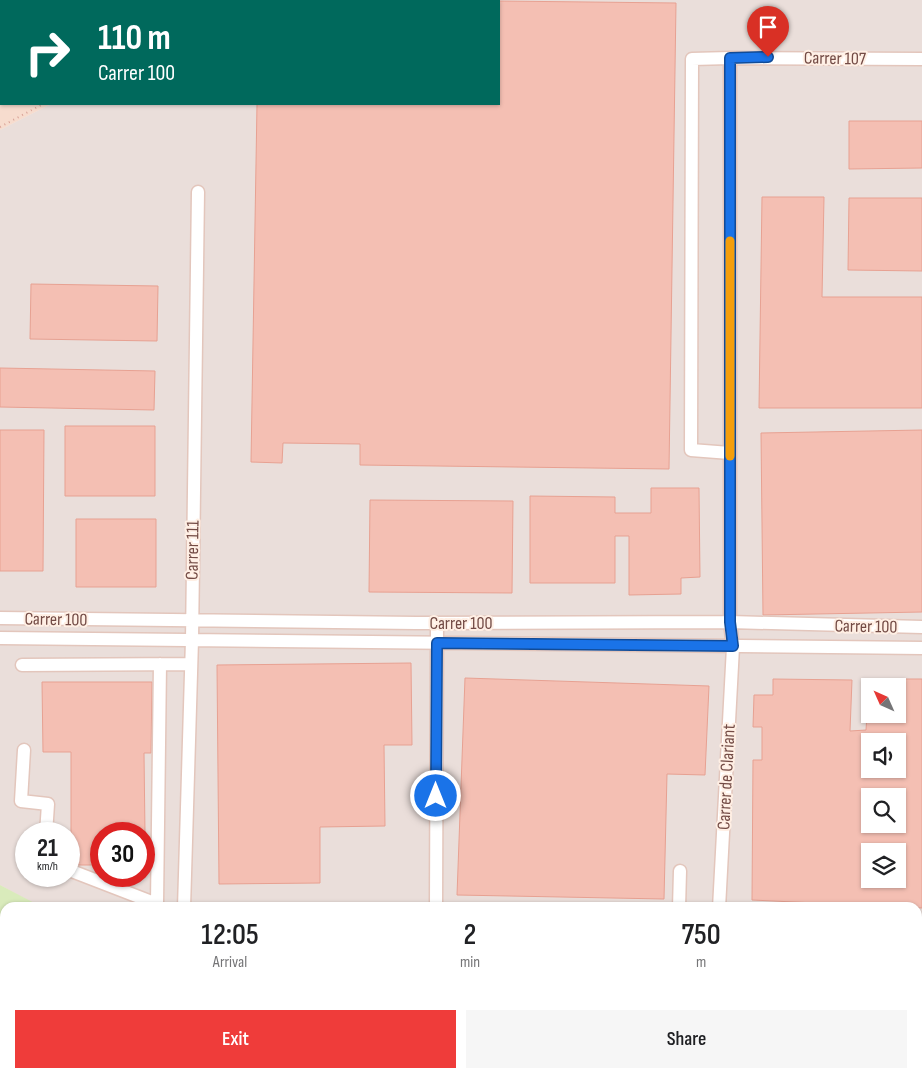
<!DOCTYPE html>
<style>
:root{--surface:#fff;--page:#f6f6f6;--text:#202124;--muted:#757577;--accent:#ef3c3a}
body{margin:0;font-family:"Sofia Sans Condensed",sans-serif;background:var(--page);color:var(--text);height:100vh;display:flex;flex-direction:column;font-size:19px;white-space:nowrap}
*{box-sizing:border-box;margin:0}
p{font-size:16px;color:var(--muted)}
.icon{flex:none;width:28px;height:28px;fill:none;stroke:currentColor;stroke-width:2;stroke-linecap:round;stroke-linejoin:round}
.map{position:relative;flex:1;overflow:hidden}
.panel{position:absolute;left:0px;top:902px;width:922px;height:176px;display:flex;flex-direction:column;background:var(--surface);border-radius:15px 15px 0 0;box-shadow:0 1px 4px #0004}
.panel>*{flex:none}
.guide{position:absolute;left:0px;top:0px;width:500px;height:105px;box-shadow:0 1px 4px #0004;background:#00695c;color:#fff;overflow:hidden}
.needle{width:32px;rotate:315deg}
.buttons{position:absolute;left:861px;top:678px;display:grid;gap:10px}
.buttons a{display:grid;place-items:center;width:45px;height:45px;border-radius:0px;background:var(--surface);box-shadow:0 1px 4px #0004;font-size:25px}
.speed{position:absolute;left:15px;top:822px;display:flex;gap:10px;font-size:25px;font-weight:700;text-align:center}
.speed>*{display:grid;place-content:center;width:65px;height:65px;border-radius:50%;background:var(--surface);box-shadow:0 1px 4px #0004;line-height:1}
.speed small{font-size:12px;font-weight:400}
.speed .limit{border:8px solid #d22;background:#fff;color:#111}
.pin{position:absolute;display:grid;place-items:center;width:42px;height:42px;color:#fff;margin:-51px -21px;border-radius:50% 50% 50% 0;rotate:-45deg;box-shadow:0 0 5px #0007}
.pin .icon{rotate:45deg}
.me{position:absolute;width:55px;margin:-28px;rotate:0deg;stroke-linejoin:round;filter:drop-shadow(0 0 4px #0008)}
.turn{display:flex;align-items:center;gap:18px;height:105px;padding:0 15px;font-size:22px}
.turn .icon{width:65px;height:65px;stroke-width:2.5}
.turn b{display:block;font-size:35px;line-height:42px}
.eta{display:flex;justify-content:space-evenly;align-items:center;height:85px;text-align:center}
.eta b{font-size:30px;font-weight:600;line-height:35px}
.button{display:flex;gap:10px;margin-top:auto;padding:10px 15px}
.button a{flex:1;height:58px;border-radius:0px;background:var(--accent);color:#fff;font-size:20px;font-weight:600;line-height:58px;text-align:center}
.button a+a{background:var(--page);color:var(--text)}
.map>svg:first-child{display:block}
.residential{fill:#f7dcce}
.industrial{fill:#eadeda;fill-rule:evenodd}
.green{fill:#d9ebbb}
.water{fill:#b1e7e3;stroke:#97d9d6}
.building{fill:#f4bfb3;stroke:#e7a192;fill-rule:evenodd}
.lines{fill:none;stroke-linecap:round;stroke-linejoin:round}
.minor-casing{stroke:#e3c6bc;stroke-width:15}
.path{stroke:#d8a297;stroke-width:2;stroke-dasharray:1 4;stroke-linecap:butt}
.minor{stroke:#fff;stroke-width:12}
.route-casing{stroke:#114b97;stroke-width:12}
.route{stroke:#1a73e8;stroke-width:9}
.slow{stroke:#f59e0b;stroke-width:9}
.labels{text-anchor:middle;stroke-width:4;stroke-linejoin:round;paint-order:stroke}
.street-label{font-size:18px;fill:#734b45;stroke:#ffefe4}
</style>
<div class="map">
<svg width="922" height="1078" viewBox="0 0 922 1078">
<rect width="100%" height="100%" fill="#fdeadd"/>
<path class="residential" d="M0,0h252l-251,1v103h50l-51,26z"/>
<path class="industrial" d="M252,0h670v1078h-485l-11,-4h492v-166h-876l-42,-23v-755l51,-26h448v-103h-249zM870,686h28v28h-28zM870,741h28v28h-28zM870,796h28v28h-28zM26,834h43v42h-43zM101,834h43v42h-43zM870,851h28v28h-28z"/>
<path class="green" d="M0,885l42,22 -37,1v39l-5,-3z
M264,1074h162l11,4h-159z"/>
<path class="water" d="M0,944l5,3v127h259l14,4h-278z"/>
<path class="building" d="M499,1l177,2 -7,466 -309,-4v-21l-77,-1 -1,20 -31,-1 6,-358h242z
M849,121h73v47l-73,1z
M762,197h62l-2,100h100v111h-163z
M849,198h73v73l-74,-1z
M31,284l127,2 -1,55 -127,-2z
M0,368l155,3 -1,39 -154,-3z
M65,426h90v70h-90z
M0,430h44l-1,141h-43z
M922,430v182l-159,3 -2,-182z
M651,488h48l1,89 -19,1v16l-52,1v-59h-14v47h-85v-87l85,1v16h36z
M370,500l143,1 -1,92 -143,-1z
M76,519h80v68h-80z
M411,663l1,82h-28l1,81 -65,1v56l-101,1 -2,-219z
M465,678l244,8 -4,89 -38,-1 -3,125 -207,-4z
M773,679l79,1 -2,51 16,-1 1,-16h31v-28h-29v-7h53v229l-170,-8 1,-140h9v-33h-9l1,-32h19zM870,741h28v28h-28zM870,796h28v28h-28zM870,851h28v28h-28z
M42,682h110l-1,71h-7l1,81h-44v31h-22l-8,-3v-110h-28z"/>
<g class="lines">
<g class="minor-casing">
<path id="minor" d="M730,58l-38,1 -1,391 39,3
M0,618l416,5 314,-1 192,5
M0,638l922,10
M22,665l169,-1
M24,750l-3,51 27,3 -2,30
M69,870l88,34 3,-240
M184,908l8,-268 6,-448
M436,908l1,-285
M679,908l1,-37
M719,908l14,-261 -3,-25v-564l192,1
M918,929h4"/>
</g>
<path class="path" d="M111,1l2,-1
M225,1l3,-1
M252,1l2,-1
M0,67l1,-1
M0,127l43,-23"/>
<use href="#minor" class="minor"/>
</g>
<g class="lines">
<g class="route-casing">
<path id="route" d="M436,796l1,-153 296,3 -3,-24v-564l38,-1"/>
</g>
<use href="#route" class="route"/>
<path class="slow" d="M730,241v215"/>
</g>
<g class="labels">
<g class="street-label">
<text transform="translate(835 58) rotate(1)" y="6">Carrer 107</text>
<text transform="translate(192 550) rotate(-89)" y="6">Carrer 111</text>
<text transform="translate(56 619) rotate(1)" y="6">Carrer 100</text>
<text x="461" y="629">Carrer 100</text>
<text transform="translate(866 626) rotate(1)" y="6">Carrer 100</text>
<text transform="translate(726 777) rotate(-87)" y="6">Carrer de Clariant</text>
</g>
</g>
</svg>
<div class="buttons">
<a><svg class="needle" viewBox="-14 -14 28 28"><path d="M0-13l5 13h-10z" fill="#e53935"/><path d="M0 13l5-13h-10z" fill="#757577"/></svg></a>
<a><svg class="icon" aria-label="sound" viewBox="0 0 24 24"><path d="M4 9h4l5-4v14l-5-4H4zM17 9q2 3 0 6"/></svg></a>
<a><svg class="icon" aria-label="search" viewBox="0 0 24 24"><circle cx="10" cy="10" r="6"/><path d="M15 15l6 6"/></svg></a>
<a><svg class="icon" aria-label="layers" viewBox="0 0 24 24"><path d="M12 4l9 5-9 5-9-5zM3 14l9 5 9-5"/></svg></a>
</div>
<div class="speed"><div>21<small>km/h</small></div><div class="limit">30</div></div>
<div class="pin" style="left:768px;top:57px;background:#d93025"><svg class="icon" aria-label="arrive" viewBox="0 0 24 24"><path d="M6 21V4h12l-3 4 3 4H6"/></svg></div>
<svg class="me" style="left:436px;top:796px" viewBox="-20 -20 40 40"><circle r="17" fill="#1a73e8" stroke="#fff" stroke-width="3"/><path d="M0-11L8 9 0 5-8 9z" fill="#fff"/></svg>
<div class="guide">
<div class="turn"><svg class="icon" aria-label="right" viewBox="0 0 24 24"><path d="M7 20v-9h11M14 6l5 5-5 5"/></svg><div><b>110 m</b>Carrer 100</div></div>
</div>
<section class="panel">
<div class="eta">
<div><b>12:05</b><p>Arrival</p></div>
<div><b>2</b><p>min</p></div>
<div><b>750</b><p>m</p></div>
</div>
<div class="button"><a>Exit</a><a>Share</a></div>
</section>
</div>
